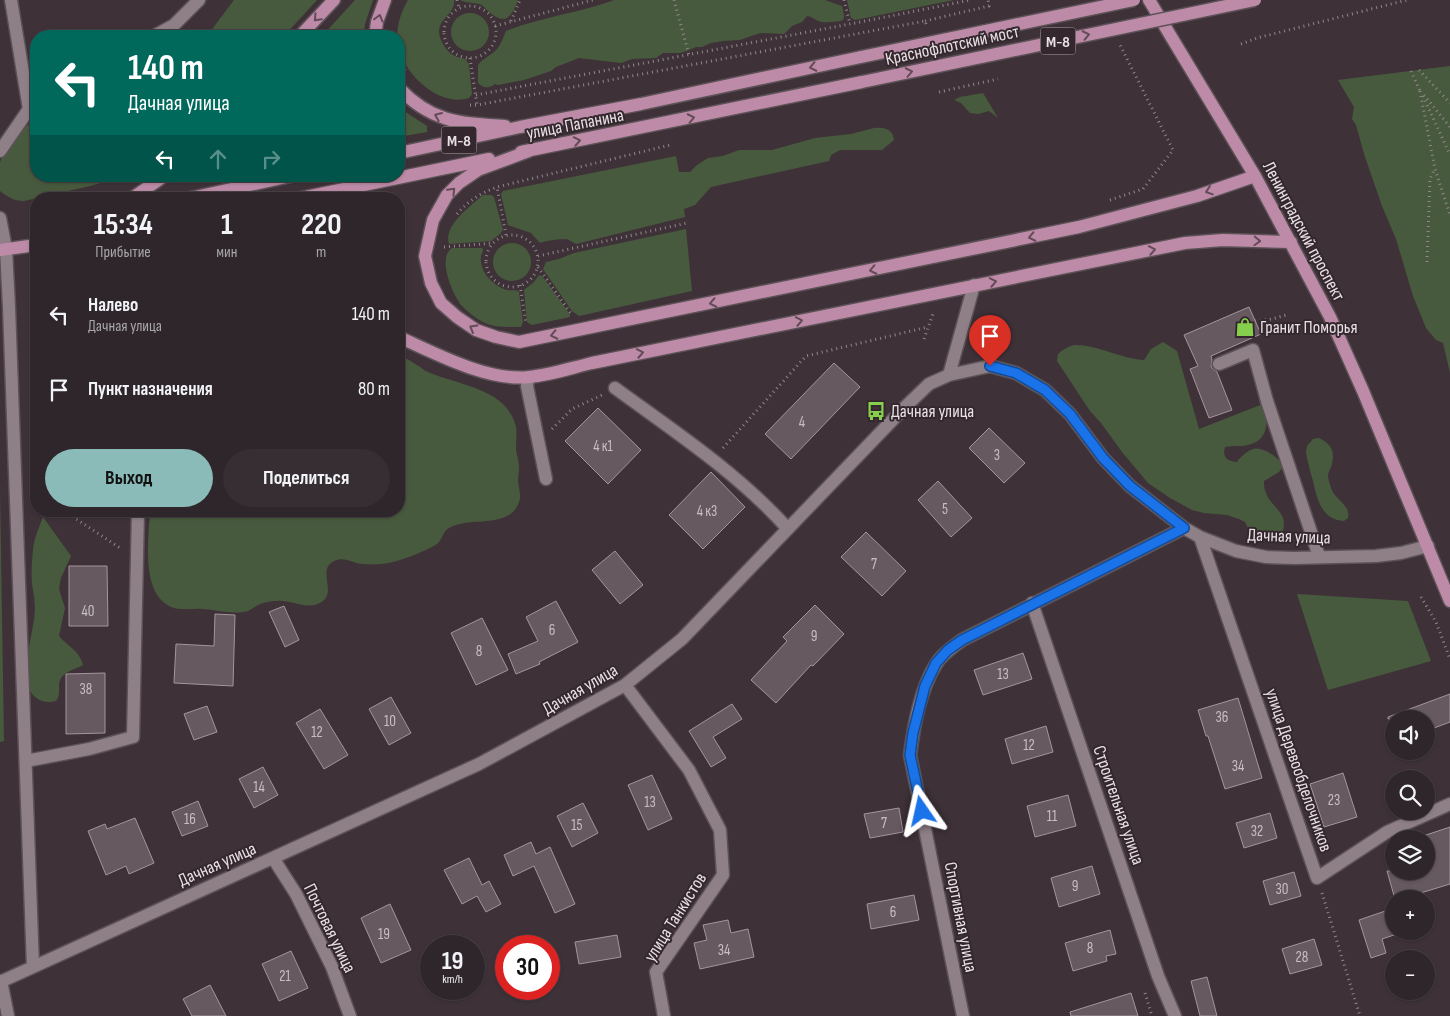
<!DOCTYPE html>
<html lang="ru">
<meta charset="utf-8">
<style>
:root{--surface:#2e262a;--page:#362e32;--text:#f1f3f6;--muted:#a7a5a8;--line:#494347;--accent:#8bbbb9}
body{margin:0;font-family:"Sofia Sans Condensed",sans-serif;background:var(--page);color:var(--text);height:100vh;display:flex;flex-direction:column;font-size:19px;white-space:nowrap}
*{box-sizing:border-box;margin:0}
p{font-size:16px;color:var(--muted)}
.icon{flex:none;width:28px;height:28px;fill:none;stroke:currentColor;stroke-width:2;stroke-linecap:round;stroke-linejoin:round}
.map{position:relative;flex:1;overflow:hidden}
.drawer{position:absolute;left:30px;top:192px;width:375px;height:325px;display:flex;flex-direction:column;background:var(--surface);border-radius:20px;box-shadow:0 1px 4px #0004,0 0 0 1px var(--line)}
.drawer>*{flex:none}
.hud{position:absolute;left:30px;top:30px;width:375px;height:152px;border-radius:20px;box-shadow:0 1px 4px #0004,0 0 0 1px var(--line);background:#00695c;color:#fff;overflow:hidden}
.tools{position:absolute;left:1385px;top:710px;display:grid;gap:10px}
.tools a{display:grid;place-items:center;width:50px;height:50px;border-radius:50%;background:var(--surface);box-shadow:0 1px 4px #0004,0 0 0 1px var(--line);font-size:25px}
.speed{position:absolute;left:420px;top:935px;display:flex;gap:10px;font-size:25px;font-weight:700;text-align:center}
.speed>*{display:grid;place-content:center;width:65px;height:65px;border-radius:50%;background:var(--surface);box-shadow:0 1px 4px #0004,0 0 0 1px var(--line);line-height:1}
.speed small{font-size:12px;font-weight:400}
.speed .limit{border:8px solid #d22;background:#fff;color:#111}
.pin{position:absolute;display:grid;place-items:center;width:42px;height:42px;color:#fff;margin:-51px -21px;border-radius:50% 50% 50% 0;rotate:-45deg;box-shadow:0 0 5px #0007}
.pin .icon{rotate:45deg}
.me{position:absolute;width:55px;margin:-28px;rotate:349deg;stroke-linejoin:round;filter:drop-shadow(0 0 4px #0008)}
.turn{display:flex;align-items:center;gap:18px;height:105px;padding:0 15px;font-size:22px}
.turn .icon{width:65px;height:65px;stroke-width:2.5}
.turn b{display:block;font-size:35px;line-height:42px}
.lanes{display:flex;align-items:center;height:48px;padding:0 15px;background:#0003;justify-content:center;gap:25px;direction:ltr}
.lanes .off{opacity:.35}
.eta{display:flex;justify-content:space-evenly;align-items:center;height:85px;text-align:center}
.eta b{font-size:30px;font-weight:700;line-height:35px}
.primary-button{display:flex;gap:10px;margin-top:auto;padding:10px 15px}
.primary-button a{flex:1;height:58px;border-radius:30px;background:var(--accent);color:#111;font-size:20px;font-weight:700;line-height:58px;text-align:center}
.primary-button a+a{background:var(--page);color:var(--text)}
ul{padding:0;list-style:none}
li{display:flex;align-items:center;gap:15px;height:75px;padding:0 15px}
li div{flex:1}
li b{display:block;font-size:19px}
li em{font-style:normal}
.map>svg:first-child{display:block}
.green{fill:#485a3e}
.building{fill:#675960;stroke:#a5959d}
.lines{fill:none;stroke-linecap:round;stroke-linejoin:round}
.minor-casing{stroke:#5c5157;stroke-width:15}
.major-casing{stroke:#5c5157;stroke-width:15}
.path{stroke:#91878c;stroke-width:3;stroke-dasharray:1 4;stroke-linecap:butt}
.minor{stroke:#8f8088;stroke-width:12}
.major{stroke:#bd8ba7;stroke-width:12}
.major-bridge-casing{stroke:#5c5157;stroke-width:15;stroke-linecap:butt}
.major-bridge{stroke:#bd8ba7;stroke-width:12}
.oneway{stroke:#644b58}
.route-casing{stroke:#114b97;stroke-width:12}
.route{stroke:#1a73e8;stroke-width:9}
.labels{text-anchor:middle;stroke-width:4;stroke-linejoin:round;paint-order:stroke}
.number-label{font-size:15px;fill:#c8bec3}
.shield{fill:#34282e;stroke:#b2a9ad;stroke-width:1}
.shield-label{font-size:16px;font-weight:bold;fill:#e8e0e4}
.street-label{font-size:18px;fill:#e8e0e4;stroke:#34282e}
.poi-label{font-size:18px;fill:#e8e0e4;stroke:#34282e;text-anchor:start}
</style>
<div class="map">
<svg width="1450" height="1016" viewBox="0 0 1450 1016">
<rect width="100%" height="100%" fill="#3e3238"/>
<path class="green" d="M234,0h83l-33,36h-77z
M355,0h18l-8,24 -1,12h-42z
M408,0h46c2,18 -27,20 -9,47 5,8 11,10 20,12l4,5 3,30 -3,4c-28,9 -61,-20 -69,-46 -2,-5 -1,-11 -1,-16h-2c1,-14 4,-24 11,-36z
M460,0h58c-7,18 -13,26 -30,11 -3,-3 -5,-6 -9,-7 -7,-2 -14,-1 -19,-4z
M614,0h211l17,6c4,16 3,15 -12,16 -4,0 -5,1 -8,0 -6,-1 -9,-5 -15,-6l-5,6 -10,4 -8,8 -24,-1 -20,7 -17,1 -12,2 -9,4h-6l-9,4 -7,2h-17l-7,5 -24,1 -11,4 -42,-5 -23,9 -5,4 -27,9 -26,5 -3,-1c-6,5 -12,4 -17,-1v-18c5,-7 13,-9 19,-16 5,-6 6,-12 9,-18 35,-14 73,-18 108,-31z
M847,0h107l-99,20 -4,-2z
M451 32a19 19 0 1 1 38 0a19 19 0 1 1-38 0Z
M1450,66v307l-7,-30 -7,-3 -10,-12 -13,-32 -17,-57 -14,-33 -17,-49 -9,-32 -4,-6 2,-12 -16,-27z
M983,93l15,25 -9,-7 -11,3 -8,-1 -9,-10 -7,-3 6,-3z
M399,107l11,8 17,11v6l-28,5z
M32,123h4v53h90l-36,10 -66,15c-10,0 -16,-4 -24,-10v-29l3,-7 19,-27z
M874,128c10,-1 19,1 20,12l-12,10h-42l-9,5 -2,6 -118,26 -16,18 -11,4 1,8 -109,27c-2,-1 -5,-3 -7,-4 -6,-2 -24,1 -29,3l-9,-10 -23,-8 -7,-31 2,-3 173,-35 3,16h11l7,-7 11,-7 15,-2 16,-6h33l43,-12 36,-4z
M483,195h8l3,2 9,33 -3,4 -9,7 -42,3c-6,-19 22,-38 34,-49z
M686,229l6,62 -113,25 -7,-5 -29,-42 3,-7 13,-3 15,-6z
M493 262a19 19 0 1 1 38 0a19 19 0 1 1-38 0Z
M452,248h30l1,1c0,2 -1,5 -2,7 -2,16 12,30 26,34 5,1 8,-1 12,2l4,30 -2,5c-14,0 -26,1 -38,-5 -8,-4 -16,-11 -22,-17 -9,-12 -24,-47 -9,-57z
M539,275l3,1 28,38v3l-38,8 -5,-3 -3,-32 10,-8z
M1163,342l14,9 22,78 64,-25c6,16 6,37 -15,41 -7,2 -15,0 -23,2 -3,10 2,14 12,15 3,-5 10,-11 16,-13 10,-3 27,9 30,18l-4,5 -15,9c0,4 0,8 2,12 5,15 22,18 17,38l-11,2 -18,-1 -6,-4 -3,-6 -6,-3 -12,-4 -23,-2 -12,-3 -22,-12 -22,-15 -26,-31 -21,-29 -11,-12 -33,-50 1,-7c5,-4 10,-8 17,-9 23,0 47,14 69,15l7,-11z
M399,354c5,4 11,6 16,10 5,2 8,6 13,8 25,11 68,16 82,41 3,4 5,10 6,14 1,8 0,15 0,23 1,6 3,12 3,18 0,4 -1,8 -1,12 0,7 4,15 1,22 -2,6 -6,11 -12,14 -18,9 -39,2 -58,12 -6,3 -6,10 -11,15 -7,6 -35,17 -45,19 -8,2 -21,3 -30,2 -10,0 -18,-8 -29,-3 -17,8 2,30 -11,40 -14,11 -32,-2 -47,0 -6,0 -14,2 -18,4 -4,2 -7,5 -10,6 -15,4 -31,-1 -45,-2 -12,-1 -27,3 -37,-5 -25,-18 -17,-66 -16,-93h249z
M1319,438c12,6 16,13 13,26 -1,4 -4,8 -4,12 0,3 2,8 3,12 4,12 20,17 17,30l-4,3c-23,-1 -27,-23 -31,-40 -3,-10 -5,-18 -7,-28l1,-7 6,-7z
M0,490l4,251 -4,1z
M43,517l28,39 -10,22 -2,11 6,19 -6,28c8,10 21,15 24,29 -9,5 -23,7 -24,20 0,7 1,10 -3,16 -12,3 -22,-1 -28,-14 -6,-13 4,-52 6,-68 2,-12 0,-23 -2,-35 -1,-10 0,-24 1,-34 1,-12 6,-22 10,-33z
M1297,594l111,7 23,60 -103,29z"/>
<path class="building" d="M1249,307l12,27 -50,22 1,4 -1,7 6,5 15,38 -23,8 -19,-49 8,-3 -14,-31z
M834,363l26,24 -69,72 -26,-25z
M598,408l43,42 -33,34 -43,-43z
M989,428l36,35 -21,20 -35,-35z
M711,472l34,35 -42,42 -34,-34z
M938,481l34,37 -21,19 -33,-37z
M866,532l40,39 -24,25 -41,-39z
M615,551l28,34 -23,19 -28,-34z
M69,566h38l1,60h-39z
M556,601l22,41 -39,20 1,2 -24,10 -8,-20 30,-13 -12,-24z
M815,605l29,29 -31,32 -2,-1 -35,38 -25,-23 36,-39 -4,-4z
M284,606l15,34 -14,7 -16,-35z
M215,614l20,1 -2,71 -59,-3 2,-39 38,2z
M482,618l26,52 -32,15 -25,-52z
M1023,653l9,26 -49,16 -9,-25z
M105,673v60l-39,1v-60z
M1450,694v28l-24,9v-12h-38v-2z
M391,697l20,36 -22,12 -20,-36z
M1238,698l24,80 -37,11 -17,-53h-2l-8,-26z
M732,704l10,15 -29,18 13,21 -15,9 -22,-36z
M207,706l10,26 -23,8 -10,-26z
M320,709l28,46 -24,14 -28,-46z
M1046,726l7,26 -41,12 -7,-25z
M263,767l15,28 -24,13 -15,-29z
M1343,773l14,44 -33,10 -14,-43z
M652,775l20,44 -24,11 -20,-45z
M1068,795l8,31 -41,11 -8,-31z
M198,801l10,25 -26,10 -10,-24z
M583,803l15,30 -26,14 -15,-31z
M899,808l4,24 -33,6 -6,-24z
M1270,813l7,25 -33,10 -8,-25z
M135,818l19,45 -25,11 -3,-8 -20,9 -18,-44 17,-7 2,5z
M1450,827v57l-49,15h-6l-8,-28h39v-36z
M531,842l5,12 14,-7 25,57 -20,9 -21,-47 -21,10 -9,-21z
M469,858l13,27 7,-4 12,23 -15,8 -9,-16 -15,8 -18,-34z
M1092,866l8,28 -41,13 -8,-29z
M1294,872l7,24 -31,9 -7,-24z
M914,895l5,25 -48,9 -4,-25z
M390,904l21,46 -30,13 -20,-45z
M1394,908v27l-12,4 4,14 -15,5 -12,-38z
M728,920l3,13 17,-4 6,28 -54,12 -6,-26 13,-3 -4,-15z
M1110,930l6,24 -10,2 1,5 -34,10 -8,-28z
M617,935l4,22 -42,7 -4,-22z
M1314,939l8,26 -32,9 -8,-25z
M291,951l17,37 -29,13 -17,-37z
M1207,977l10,39h-17l-9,-35z
M210,985l16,31h-34l-9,-17z
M1131,993l7,23h-67l-1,-4z"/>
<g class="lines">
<g class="minor-casing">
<path id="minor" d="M11,0l18,109 7,-4
M154,36l20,-11 25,-25
M0,151l29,-42
M0,218l6,31 3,58 24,660
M1219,364l34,-14 14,51 52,155
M949,375l25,-90
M528,378l-1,8 19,93
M615,388c60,44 123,85 173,141
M1200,537l117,341 70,-46 63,-28
M1032,603l126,373 17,40
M625,685l64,85 31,60 3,45 -67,97 8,44
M26,761l63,-12 44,-12 5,-226
M273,858l23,36 36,73 18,49
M1,981l7,35
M0,982l479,-218 146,-79 57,-46 222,-231 25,-24 20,-9 41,-9 26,7 29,17 25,24 33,44 27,28 54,42 16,9 36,14 30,6 28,1 82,-2 25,-3 27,-7
M963,1016l-53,-261c4,-30 10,-65 26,-91 6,-10 17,-17 26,-24l222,-112"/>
</g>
<g class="major-casing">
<path id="major" d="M1149,0l106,176 75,141 33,74 87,210
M300,36l34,-36
M375,36l2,-14 8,-22
M399,88c33,35 62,35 106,38
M529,151l-51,19 -19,13 -12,12 -14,25 -8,36 6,27 10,20 16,14 19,13 20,7 23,5 560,-115 118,-31 58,-20
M521,152l341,-70
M399,153l121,-26 121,-23 220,-47
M131,199l33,-23
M186,199l105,-23
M296,199l193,-40
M0,250l36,-5
M399,337c35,16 90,45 130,40 21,-2 42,-9 63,-14l593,-120 38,-3 68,2"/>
</g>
<path class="path" d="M457,0l2,8
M674,0l15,55
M844,0l6,24
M444 32a26 26 0 1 1 52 0a26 26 0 1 1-52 0Z
M511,21l9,-21
M925,21l64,-15 -1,-6
M495,26l98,-26
M1241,44l16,-6 150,-38
M470,58l7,47
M399,62l8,11
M1419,70l31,33
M1411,71l9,20
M1420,91l15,78 15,46
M939,92l59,-13
M476,95l374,-71 121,-24
M1424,95l26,32
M1423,96l27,59
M470,105h7l448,-84 2,6
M1110,200l33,-11 30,-39 -53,-105
M457,214c11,-13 24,-21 40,-27
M506,235l-9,-48 173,-42
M486 261a26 26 0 1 1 52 0a26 26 0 1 1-52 0Z
M444,247l49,-4
M538,256l149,-33
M1427,262l3,-83 4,-9
M538,267l34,48
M520,285l6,39
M1255,321l17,-2 14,-4
M924,339l10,-28
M552,429l20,-20 30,-14
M723,448l83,-92 122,-29
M64,511l56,37
M1421,597l15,25 14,37
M1322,893l38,123
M1145,993l7,23"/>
<use href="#minor" class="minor"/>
<use href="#major" class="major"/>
<g class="major-bridge-casing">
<path id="major-bridge" d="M861,57l273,-57
M862,82l393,-82"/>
</g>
<use href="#major-bridge" class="major-bridge"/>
</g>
<defs><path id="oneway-chevron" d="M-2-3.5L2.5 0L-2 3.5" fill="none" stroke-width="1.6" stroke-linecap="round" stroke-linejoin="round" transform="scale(1.25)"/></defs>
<g class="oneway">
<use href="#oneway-chevron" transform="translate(317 18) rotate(133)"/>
<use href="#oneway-chevron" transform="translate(379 18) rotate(-75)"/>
<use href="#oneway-chevron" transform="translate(1086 35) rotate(-12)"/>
<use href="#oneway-chevron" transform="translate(813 67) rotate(168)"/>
<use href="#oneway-chevron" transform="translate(909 72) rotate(-12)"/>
<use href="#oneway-chevron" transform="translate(438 116) rotate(-157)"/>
<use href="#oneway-chevron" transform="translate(691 118) rotate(-12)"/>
<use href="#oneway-chevron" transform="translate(577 141) rotate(-11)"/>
<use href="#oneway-chevron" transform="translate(452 191) rotate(-46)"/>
<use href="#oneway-chevron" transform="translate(1209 191) rotate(161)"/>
<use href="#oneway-chevron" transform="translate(1032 237) rotate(168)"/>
<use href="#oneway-chevron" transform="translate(1257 241) rotate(2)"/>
<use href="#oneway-chevron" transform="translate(1152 250) rotate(-11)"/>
<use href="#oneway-chevron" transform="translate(873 270) rotate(168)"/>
<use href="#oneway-chevron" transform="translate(993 282) rotate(-11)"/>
<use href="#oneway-chevron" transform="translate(713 303) rotate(168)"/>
<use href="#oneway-chevron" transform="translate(799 321) rotate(-11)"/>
<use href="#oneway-chevron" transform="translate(473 328) rotate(-150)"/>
<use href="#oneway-chevron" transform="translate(554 335) rotate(168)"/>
<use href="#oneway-chevron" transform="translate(640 353) rotate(-11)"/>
</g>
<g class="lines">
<g class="route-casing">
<path id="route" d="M922,811l-12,-56 3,-22 12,-47 11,-23 12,-13 14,-10 16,-8 206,-104 -54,-42 -27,-28 -33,-44 -25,-24 -29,-17 -26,-7"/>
</g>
<use href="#route" class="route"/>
</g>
<defs>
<g id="shop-bare" transform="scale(1.5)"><path d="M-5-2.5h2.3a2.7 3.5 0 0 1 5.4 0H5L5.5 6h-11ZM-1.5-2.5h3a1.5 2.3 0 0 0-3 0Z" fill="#85cf4c" stroke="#34282e" stroke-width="2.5" paint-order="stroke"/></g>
<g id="bus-bare" transform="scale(1.5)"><path d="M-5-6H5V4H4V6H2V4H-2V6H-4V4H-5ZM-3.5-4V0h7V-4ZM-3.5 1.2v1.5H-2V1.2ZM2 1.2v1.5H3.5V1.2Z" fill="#85cf4c" stroke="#34282e" stroke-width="2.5" paint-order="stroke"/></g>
</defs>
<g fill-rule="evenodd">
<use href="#shop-bare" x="1245" y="327"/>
<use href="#bus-bare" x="876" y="411"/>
</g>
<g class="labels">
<g class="number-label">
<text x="802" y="427">4</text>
<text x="603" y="451">4 к1</text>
<text x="997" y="460">3</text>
<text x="945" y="514">5</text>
<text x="707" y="516">4 к3</text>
<text x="874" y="569">7</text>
<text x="88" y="616">40</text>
<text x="552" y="635">6</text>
<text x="814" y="641">9</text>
<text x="479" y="656">8</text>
<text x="1003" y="679">13</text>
<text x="86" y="694">38</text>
<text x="1222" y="722">36</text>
<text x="390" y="726">10</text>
<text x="317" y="737">12</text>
<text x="1029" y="750">12</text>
<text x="1238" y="771">34</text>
<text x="259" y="792">14</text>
<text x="1334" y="805">23</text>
<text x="650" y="807">13</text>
<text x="1052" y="821">11</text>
<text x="190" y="824">16</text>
<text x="884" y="828">7</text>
<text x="577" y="830">15</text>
<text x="1257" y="836">32</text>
<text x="1075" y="891">9</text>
<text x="1282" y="894">30</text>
<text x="893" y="917">6</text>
<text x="384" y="939">19</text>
<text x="1090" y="953">8</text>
<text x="724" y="955">34</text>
<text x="1302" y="962">28</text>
<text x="285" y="981">21</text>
</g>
<g class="shield">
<rect x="1040.5" y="27.5" width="35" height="27" rx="4"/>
<rect x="441.5" y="126.5" width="35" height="27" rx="4"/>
</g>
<g class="shield-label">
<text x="1058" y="47">М-8</text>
<text x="459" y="146">М-8</text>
</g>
<g class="street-label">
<text transform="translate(952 45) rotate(-12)" y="6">Краснофлотский мост</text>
<text transform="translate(575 124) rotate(-11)" y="6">улица Папанина</text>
<text transform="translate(1304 231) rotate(62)" y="6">Ленинградский проспект</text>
<text transform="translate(1289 536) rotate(2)" y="6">Дачная улица</text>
<text transform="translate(580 689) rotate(-30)" y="6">Дачная улица</text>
<text transform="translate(1299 770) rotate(71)" y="6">улица Деревообделочников</text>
<text transform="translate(1119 805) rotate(71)" y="6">Строительная улица</text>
<text transform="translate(217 864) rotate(-24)" y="6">Дачная улица</text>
<text transform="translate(675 917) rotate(-58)" y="6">улица Танкистов</text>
<text transform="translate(961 917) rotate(79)" y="6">Спортивная улица</text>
<text transform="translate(330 928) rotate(64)" y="6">Почтовая улица</text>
</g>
<g class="poi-label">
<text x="1260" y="333">Гранит Поморья</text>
<text x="891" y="417">Дачная улица</text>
</g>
</g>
</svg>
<div class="tools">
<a><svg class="icon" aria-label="sound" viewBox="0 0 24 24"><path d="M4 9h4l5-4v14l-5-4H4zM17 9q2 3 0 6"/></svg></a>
<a><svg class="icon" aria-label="search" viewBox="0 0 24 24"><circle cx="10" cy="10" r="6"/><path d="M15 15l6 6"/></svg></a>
<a><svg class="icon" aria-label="layers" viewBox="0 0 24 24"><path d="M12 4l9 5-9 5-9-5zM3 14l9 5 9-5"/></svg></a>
<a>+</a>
<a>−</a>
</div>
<div class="speed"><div>19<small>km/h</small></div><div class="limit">30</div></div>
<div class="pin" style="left:990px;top:366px;background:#d93025"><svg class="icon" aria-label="arrive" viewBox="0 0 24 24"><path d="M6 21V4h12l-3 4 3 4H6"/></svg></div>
<svg class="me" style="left:922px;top:811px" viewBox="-20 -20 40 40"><path d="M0-17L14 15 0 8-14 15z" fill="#1a73e8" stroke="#fff" stroke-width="4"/></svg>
<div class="hud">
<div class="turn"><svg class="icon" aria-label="left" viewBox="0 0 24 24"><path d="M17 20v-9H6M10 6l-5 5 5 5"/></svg><div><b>140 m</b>Дачная улица</div></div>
<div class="lanes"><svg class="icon" aria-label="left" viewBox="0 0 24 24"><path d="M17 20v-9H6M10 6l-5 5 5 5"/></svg><svg class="icon off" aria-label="ahead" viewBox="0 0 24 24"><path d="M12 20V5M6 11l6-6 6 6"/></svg><svg class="icon off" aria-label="right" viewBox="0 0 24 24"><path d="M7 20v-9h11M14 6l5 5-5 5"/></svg></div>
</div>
<section class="drawer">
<div class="eta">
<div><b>15:34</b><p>Прибытие</p></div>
<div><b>1</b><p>мин</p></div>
<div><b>220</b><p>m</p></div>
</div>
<ul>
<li><svg class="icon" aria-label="left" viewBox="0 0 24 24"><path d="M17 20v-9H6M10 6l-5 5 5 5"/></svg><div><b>Налево</b><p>Дачная улица</p></div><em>140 m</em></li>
<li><svg class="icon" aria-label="arrive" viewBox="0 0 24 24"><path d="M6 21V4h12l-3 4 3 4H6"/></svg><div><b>Пункт назначения</b></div><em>80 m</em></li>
</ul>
<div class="primary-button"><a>Выход</a><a>Поделиться</a></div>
</section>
</div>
